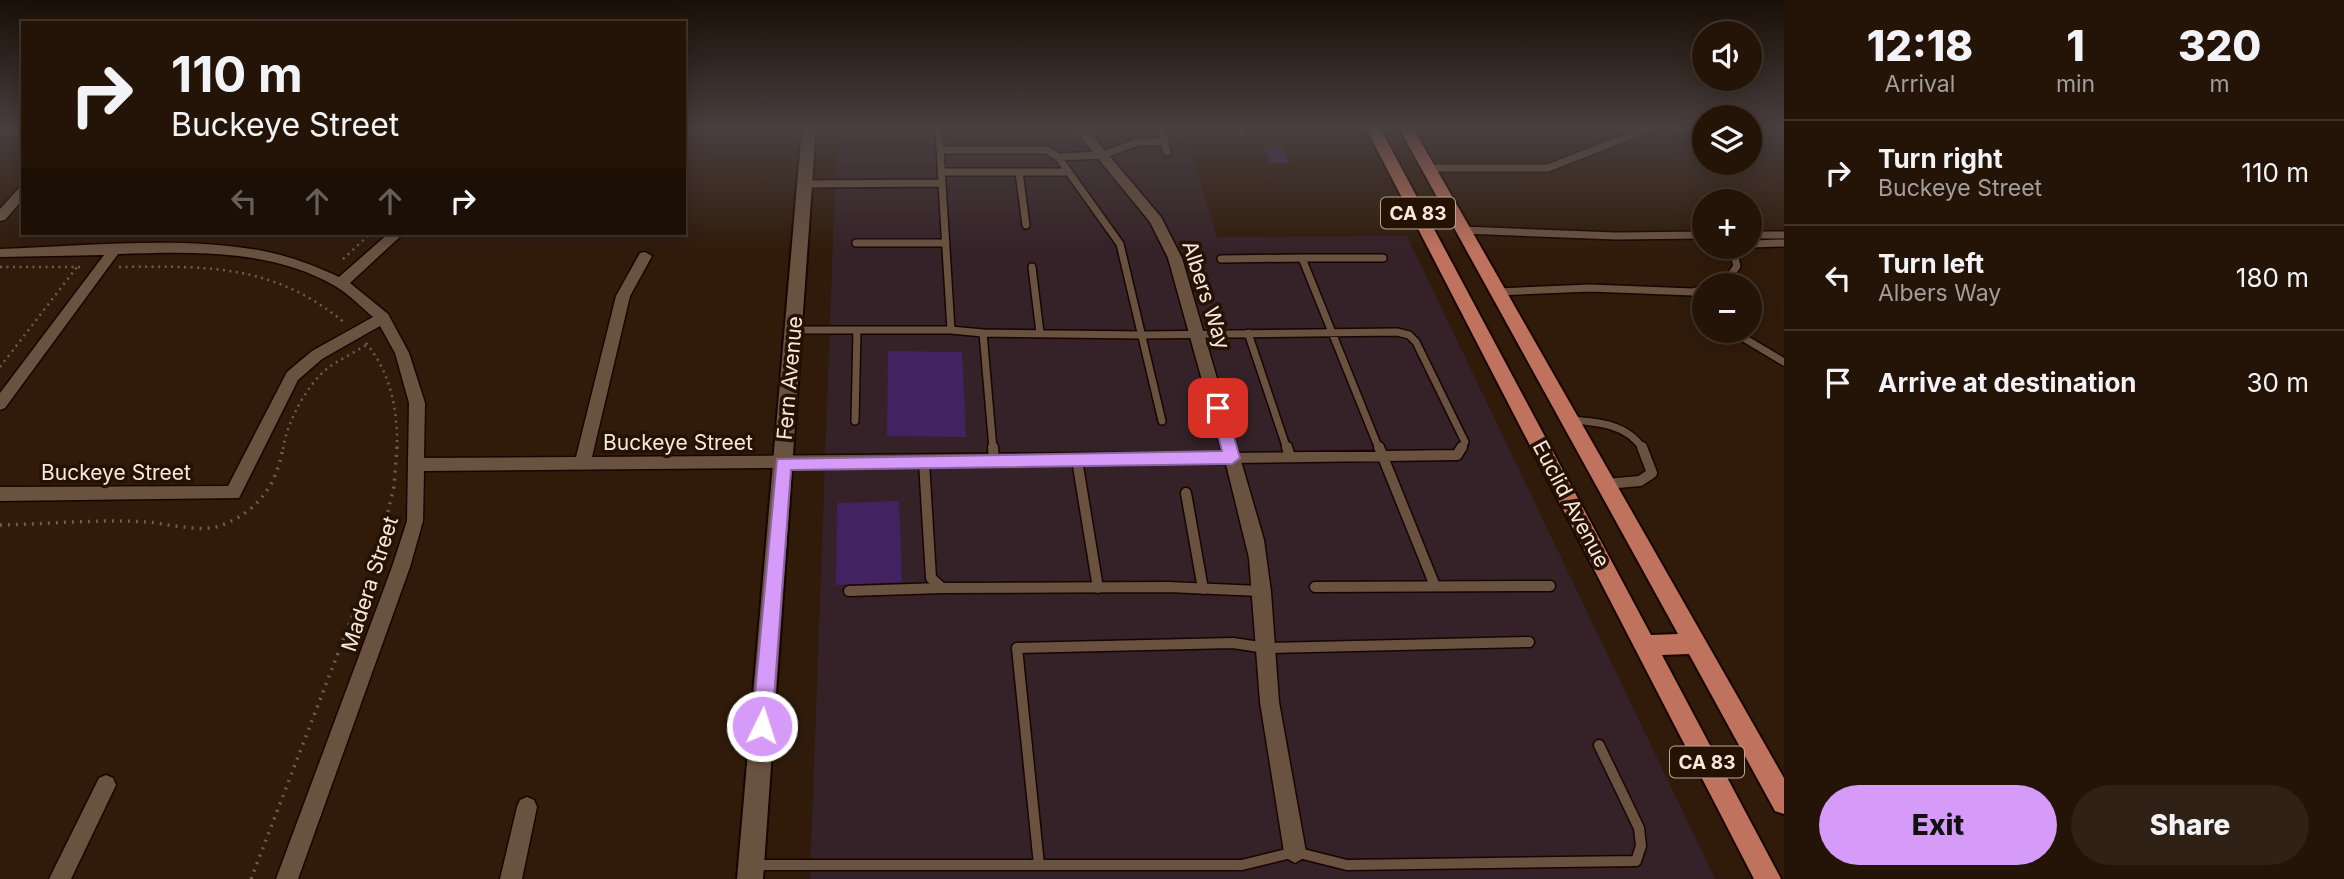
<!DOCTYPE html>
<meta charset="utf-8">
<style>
:root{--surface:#241408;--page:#302116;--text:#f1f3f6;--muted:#a39e9c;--line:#413329;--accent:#d69bf9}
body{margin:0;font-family:Inter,sans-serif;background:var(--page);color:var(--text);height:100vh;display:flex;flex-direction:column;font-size:26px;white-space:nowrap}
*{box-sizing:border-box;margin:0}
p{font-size:23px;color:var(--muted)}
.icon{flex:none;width:38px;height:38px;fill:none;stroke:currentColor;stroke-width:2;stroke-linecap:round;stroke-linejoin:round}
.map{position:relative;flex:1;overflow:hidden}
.panel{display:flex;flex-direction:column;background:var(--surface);width:560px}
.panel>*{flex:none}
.hud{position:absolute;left:21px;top:21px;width:665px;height:214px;border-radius:0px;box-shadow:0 4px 18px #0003,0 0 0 2px var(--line);background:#241408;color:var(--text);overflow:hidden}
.tools{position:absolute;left:1692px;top:21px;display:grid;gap:14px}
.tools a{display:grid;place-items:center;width:70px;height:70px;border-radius:50%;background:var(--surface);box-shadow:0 4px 18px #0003,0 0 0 2px var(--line);font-size:35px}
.pin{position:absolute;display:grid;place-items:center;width:60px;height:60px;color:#fff;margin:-30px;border-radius:14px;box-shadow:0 4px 10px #0006}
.me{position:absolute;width:77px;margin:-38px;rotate:4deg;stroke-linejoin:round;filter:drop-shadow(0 0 5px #0008)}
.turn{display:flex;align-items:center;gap:24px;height:147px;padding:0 35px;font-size:32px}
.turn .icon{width:91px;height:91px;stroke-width:2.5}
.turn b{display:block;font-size:49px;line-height:60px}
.lanes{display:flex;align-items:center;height:66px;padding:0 35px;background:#0003;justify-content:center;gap:35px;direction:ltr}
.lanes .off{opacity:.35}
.eta{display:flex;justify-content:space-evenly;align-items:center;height:119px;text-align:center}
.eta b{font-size:42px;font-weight:800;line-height:49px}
.cta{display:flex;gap:14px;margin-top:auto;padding:14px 35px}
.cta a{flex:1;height:80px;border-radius:42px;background:var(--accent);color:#111;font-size:28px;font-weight:800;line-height:80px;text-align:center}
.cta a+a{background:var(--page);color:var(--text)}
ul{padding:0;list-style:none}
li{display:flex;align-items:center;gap:21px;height:105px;padding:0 35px;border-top:2px solid var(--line)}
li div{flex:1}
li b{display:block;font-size:26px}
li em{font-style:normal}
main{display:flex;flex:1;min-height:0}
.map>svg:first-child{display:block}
.industrial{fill:#342228}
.building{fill:#432262}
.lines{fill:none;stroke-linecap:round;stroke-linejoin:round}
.service-far1-casing{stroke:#170500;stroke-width:10}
.service-casing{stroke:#170500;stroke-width:13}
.minor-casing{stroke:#170500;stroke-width:3}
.tertiary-casing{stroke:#170500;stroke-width:4}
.primary-casing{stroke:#170500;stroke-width:4}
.path-far1{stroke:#6f5c4e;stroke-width:2.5;stroke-dasharray:2 4.5;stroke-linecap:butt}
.path{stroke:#6f5c4e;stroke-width:3.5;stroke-dasharray:2 6;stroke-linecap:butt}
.service-far1{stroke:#6a5241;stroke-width:7}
.service{stroke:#6a5241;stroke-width:10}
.minor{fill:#6a5241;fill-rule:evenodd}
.tertiary{fill:#6a5241;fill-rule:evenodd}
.primary{fill:#bf725e;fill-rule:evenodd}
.route{fill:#d69bf9;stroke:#8b65a2;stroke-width:2}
.labels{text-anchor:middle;stroke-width:7;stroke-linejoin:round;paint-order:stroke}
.shield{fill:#261203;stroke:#b8a89c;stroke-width:2}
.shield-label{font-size:19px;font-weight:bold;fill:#f7e8de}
.street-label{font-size:21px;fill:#f7e8de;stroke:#261203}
</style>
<main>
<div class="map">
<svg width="1784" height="879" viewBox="0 0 1784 879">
<rect width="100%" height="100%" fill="#301b0b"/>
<path class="industrial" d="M837,128h346l34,109 190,-1 308,643h-905z"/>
<path class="building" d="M1283,146l6,17h-19l-6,-16z
M888,351l74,1 4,85 -79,-1z
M899,501l3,81 -66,3 1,-82z"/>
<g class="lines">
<g class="service-far1-casing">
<path id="service-far1" d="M1161,128l6,24
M1240,128l2,5
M940,150h107l11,7 62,87 42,177
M1058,157l45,-2 35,-13h26
M1429,168h119l102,-40
M941,172h127
M1019,172l7,53
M942,183l9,147 32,3 10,116
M805,184l137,-1 -3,-55
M1463,230l153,6 88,-1
M1750,235h34
M856,243h90
M1750,244l34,-1
M1302,258h81
M1221,259l81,-1 77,191
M1032,267l8,66
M1717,285l9,-3 11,-16 -5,-19
M1498,292l92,-4 103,4 11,-3
M1693,292l11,11
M793,330h158
M1732,331l52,31
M983,333l159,2 255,-3 12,3 7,7 49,100 -4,7
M1248,333l39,116
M1571,420c27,2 56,4 72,29
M855,421l2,-91"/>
</g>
<g class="service-casing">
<path id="service" d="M993,447l1,14
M1287,447l3,10
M1379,447l56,139
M1232,458l225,-3 5,-8
M1077,460l21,128
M924,462l7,116 11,10 226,-1 92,4
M1606,484l34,-3 12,-8 -10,-26
M1186,493l17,96
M1315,587l235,-1
M849,591l93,-3
M754,865h488l53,-13 52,13 289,-4 5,-15 -2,-18 -40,-83
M1039,865l-22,-217 216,-5 33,5 263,-6"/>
</g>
<g class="minor-casing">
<path id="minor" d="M1073,128h13l75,89 21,41 82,282 7,52 8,110 27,150 -4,7 -7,4 -7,-4 -4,-7 -24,-150 -11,-144 -23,-94 -802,7 -1,50 -13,46 -112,312h-22l116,-312 15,-46 2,-118 -14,-50 -15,-27 -58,33 -24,21 -59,118 -239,3v-14l228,-1 59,-114 25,-21 61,-34c-12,-10 -24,-23 -38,-31 -64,-38 -146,-34 -217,-32l-113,154 -5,2v-17l104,-138 -104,2v-8c82,-3 178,-13 258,1 29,5 55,15 81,27l50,-44h15l-54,50 38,31 21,39 16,50 -1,55 152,-1 40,-161 24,-43 5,-1 7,4 -22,40 -38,161 630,-5 -54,-194 -18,-36z
M23,187v12l-18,21 -5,1v-12l19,-21z
M106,775l7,3 3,7 -45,94h-22l50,-101z
M527,797l7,3 3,7 -15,72h-22l17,-72 3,-7z"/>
</g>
<g class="tertiary-casing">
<path id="tertiary" d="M802,128h14l-53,751h-26z"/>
</g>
<g class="primary-casing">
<path id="primary" d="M1366,128h14l271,507 27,-1 -279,-506h14l371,650v36l-9,-3 -86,-157 -27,1 119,224h-27z"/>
</g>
<path class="path-far1" d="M684,129l5,-1
M343,259l28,-26
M0,267h84
M119,267c89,-1 156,-3 227,57
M366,343c25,30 32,68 31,106
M0,367l77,-100
M283,449c4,-27 24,-65 46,-82 12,-8 26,-15 39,-23"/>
<path class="path" d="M0,525c48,-1 97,-6 145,-3 20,1 56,11 74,4 38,-13 58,-41 64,-79
M251,879l129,-335 14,-57 3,-40"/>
<use href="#service-far1" class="service-far1"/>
<use href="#service" class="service"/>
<use href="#minor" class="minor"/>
<use href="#tertiary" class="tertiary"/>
<use href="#primary" class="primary"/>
</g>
<linearGradient id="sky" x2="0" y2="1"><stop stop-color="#1a0f06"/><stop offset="0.51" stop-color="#483f3f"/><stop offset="1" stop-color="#483f3f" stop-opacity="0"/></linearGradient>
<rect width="1784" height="251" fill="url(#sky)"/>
<path class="route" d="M1218,402l8,6 14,50 -8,6 -441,6 -19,256 -3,7 -7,3 -7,-3 -3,-7 25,-267 445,-8 -11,-43z"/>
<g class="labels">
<g class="shield">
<rect x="1381" y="197.5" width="74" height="31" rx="5"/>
<rect x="1670" y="746.5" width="74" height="31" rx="5"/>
</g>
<g class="shield-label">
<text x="1418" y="220">CA 83</text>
<text x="1707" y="769">CA 83</text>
</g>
<g class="street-label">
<text transform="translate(1206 295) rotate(72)" y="7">Albers Way</text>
<text transform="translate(790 378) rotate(-85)" y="7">Fern Avenue</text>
<text x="678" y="450">Buckeye Street</text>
<text x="116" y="480">Buckeye Street</text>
<text transform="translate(1571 504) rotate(62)" y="7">Euclid Avenue</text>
<text transform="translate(370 584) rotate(-72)" y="7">Madera Street</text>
</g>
</g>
</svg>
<div class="tools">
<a><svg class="icon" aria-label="sound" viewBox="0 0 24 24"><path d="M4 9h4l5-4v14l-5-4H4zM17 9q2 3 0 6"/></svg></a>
<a><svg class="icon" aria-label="layers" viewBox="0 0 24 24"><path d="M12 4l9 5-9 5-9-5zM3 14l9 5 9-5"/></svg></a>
<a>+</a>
<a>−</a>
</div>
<div class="pin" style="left:1218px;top:408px;background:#d93025"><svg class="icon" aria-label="arrive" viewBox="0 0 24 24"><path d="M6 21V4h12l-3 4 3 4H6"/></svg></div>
<svg class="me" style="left:762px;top:726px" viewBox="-20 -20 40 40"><circle r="17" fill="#d69bf9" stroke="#fff" stroke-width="3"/><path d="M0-11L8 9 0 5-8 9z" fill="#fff"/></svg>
<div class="hud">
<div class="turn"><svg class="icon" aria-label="right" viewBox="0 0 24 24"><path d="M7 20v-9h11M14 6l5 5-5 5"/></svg><div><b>110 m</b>Buckeye Street</div></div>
<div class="lanes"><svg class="icon off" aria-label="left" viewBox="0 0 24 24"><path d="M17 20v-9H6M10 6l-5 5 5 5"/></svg><svg class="icon off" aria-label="ahead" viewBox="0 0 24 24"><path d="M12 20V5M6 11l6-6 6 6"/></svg><svg class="icon off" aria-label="ahead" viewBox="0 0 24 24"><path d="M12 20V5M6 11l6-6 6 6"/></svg><svg class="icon" aria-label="right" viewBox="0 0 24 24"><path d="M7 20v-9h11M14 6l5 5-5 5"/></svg></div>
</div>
</div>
<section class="panel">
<div class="eta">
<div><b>12:18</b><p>Arrival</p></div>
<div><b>1</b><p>min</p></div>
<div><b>320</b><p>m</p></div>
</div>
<ul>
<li><svg class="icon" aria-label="right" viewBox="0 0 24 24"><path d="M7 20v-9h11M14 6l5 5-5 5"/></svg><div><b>Turn right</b><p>Buckeye Street</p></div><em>110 m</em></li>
<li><svg class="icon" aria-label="left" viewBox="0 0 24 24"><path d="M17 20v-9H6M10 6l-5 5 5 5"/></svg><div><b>Turn left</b><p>Albers Way</p></div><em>180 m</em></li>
<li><svg class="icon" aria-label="arrive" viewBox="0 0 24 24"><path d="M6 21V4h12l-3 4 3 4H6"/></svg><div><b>Arrive at destination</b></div><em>30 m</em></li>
</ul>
<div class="cta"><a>Exit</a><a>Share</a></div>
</section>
</main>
